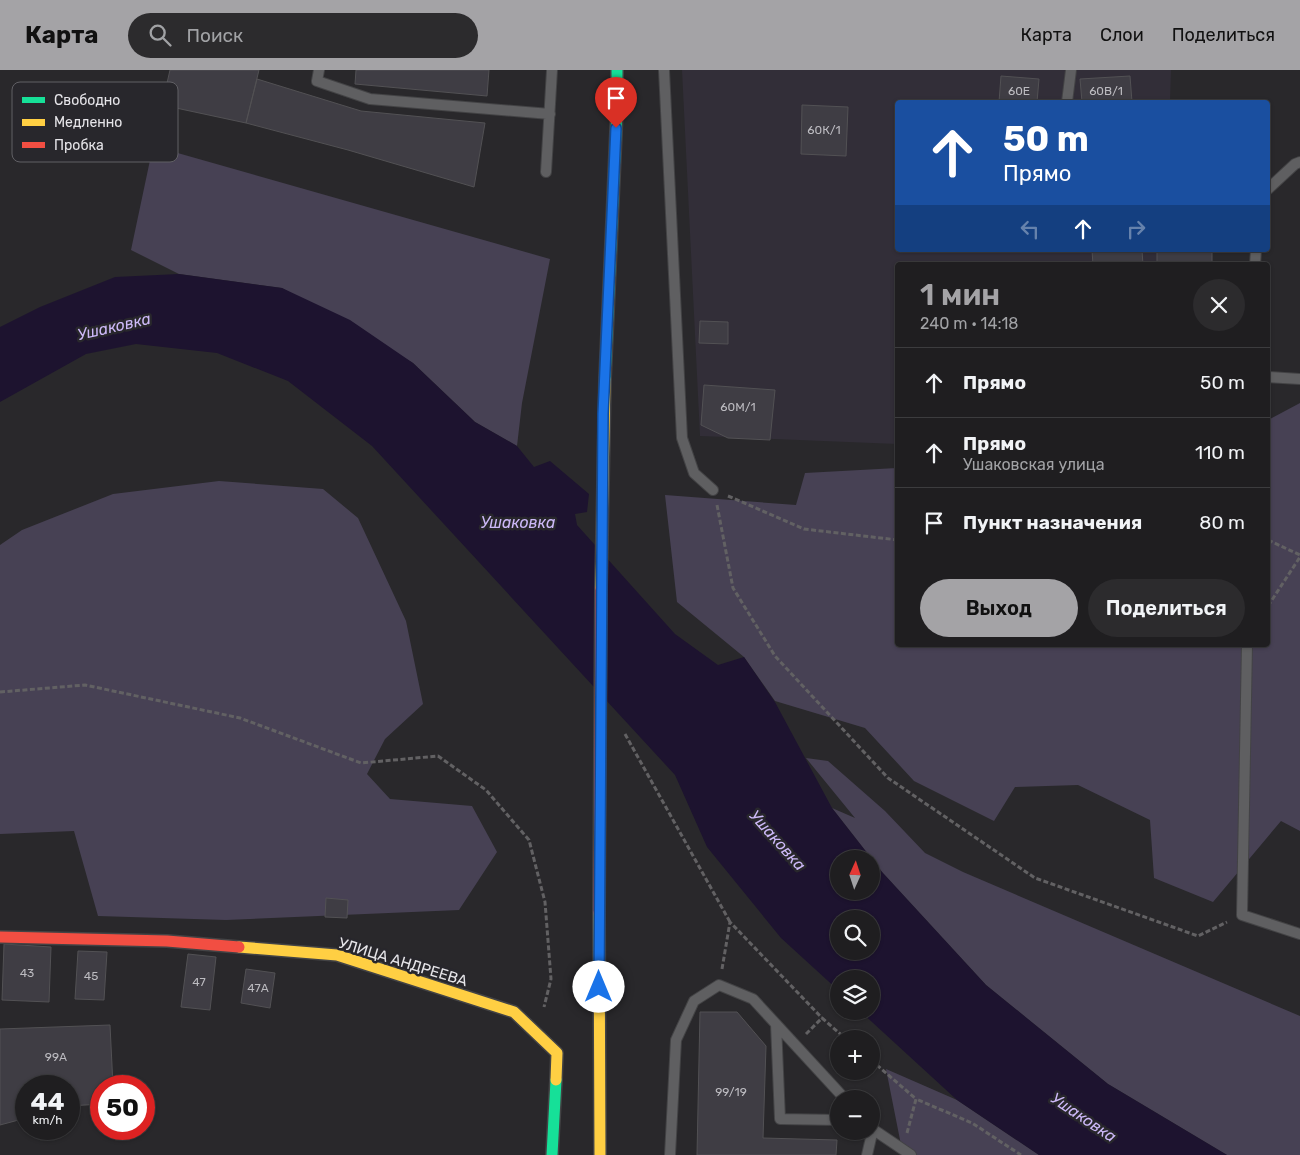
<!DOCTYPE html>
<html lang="ru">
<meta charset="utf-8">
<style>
:root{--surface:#1f1e20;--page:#2c2b2d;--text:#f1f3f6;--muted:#a1a2a5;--line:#3c3c3e;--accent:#a4a3a6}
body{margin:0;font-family:Rubik,sans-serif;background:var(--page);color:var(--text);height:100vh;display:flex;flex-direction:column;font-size:19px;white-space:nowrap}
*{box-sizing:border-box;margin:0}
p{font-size:16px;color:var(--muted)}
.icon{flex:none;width:28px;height:28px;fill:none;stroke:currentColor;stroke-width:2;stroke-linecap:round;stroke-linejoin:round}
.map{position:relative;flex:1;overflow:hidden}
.panel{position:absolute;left:895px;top:192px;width:375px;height:385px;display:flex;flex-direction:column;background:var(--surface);border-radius:5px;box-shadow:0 1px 4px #0004,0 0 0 1px var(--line)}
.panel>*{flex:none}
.banner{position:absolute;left:895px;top:30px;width:375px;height:152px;border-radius:5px;box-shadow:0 1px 4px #0004,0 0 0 1px var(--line);background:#1a4fa0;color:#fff;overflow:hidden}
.needle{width:32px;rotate:3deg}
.controls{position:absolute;left:830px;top:780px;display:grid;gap:10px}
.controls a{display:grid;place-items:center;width:50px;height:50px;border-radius:50%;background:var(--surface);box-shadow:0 1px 4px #0004,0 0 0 1px var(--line);font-size:25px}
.speed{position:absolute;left:15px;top:1005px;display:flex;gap:10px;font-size:25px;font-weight:700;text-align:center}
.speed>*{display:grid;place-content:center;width:65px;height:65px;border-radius:50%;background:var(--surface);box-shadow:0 1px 4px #0004,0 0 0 1px var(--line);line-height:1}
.speed small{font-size:12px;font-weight:400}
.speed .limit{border:8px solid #d22;background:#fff;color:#111}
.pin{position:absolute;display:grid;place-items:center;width:42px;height:42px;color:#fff;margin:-51px -21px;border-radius:50% 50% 50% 0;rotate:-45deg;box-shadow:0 0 5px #0007}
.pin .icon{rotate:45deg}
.me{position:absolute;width:55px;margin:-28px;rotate:0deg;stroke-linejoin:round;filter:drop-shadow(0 0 4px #0008)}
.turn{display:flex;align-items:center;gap:18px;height:105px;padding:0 25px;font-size:22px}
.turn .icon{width:65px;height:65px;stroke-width:2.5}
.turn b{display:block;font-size:35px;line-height:42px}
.lanes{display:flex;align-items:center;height:48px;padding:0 25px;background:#0003;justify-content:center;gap:25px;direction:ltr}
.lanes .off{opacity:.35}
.round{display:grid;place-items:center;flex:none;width:52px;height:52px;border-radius:26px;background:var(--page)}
.summary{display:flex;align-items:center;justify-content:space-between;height:85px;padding:0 25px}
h1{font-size:30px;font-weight:600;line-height:38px;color:var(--accent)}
.button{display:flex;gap:10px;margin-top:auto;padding:10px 25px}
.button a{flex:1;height:58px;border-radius:30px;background:var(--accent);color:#111;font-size:20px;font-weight:600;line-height:58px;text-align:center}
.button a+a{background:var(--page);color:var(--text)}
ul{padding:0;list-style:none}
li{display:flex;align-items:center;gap:15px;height:70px;padding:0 25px;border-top:1px solid var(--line)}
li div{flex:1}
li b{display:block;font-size:19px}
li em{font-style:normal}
header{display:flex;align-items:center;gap:30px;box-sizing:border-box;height:70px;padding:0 25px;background:var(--accent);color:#111}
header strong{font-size:24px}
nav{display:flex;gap:28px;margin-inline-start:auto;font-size:18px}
.search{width:350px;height:45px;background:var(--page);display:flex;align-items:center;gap:12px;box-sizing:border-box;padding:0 18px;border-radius:28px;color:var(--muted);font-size:19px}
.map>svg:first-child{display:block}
.built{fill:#322e38}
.green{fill:#474154}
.water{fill:#1d132f;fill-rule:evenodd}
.building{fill:#3f3d44;stroke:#525154}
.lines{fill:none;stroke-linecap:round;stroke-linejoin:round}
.lane-casing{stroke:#434345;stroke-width:12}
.fast-casing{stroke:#434345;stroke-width:14}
.slow-casing{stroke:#434345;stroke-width:14}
.jam-casing{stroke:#434345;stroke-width:14}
.path{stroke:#626163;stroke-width:3;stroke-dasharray:5 2.5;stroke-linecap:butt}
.lane{stroke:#5f5f61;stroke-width:10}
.fast{stroke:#16e098;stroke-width:11}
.slow{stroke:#ffcf43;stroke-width:11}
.jam{stroke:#f24e42;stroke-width:11}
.route-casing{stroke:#114b97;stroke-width:12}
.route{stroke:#1a73e8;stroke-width:9}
.labels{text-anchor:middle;stroke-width:5;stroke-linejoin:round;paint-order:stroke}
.number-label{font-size:12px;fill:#bcbbc0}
.street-label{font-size:15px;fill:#e6e5e9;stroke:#28272c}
.water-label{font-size:16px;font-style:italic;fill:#cdb9f8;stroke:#28272c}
.key{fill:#28272c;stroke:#616065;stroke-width:1}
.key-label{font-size:14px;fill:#e6e5e9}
</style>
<header>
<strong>Карта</strong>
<div class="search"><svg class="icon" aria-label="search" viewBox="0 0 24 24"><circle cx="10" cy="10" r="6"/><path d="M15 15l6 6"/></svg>Поиск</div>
<nav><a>Карта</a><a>Слои</a><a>Поделиться</a></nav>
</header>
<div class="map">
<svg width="1300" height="1085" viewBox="0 0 1300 1085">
<rect width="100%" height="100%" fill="#29282b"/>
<path class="built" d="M682,0h489l-1,32h-272v148h266v15h-266l-1,179 -197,-8z"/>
<path class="green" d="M153,76l397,113 -28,144 -5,43 -42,-24 -62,-59 -131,-75 -103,-14 -48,-24z
M1300,333v428l-19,-10 -68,81 -59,-24 -4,-58 -72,-35 -63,2 -21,34 -80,-40 -49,-53 -90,-27 -31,-44 -67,-55 -12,-107 131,10 9,-32 92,-5 1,177h370v-225z
M219,411l104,8 35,29 48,103 17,83 -38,35 -18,35 23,25 82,7 25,46 -38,58 -233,10 -128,-4 -24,-85 -74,3v-289l22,-15 91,-36z
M806,688l22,3 57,50 40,42 38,19 337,144v139h-73l-119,-71 -122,-99 -104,-113 -50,-64 23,10z
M886,999l71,31 82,55h-136z"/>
<path class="water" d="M179,204l103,14 68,32 63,43 62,59 42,24 17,21 16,-6 39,33 -2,18 -12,2 2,11 98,109 43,31 26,-8 31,45 57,106 50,64 104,113 122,99 119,71h-188l-82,-55 -97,-89h11v-32h-32v12l-58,-53 -74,-91 -32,-72 -303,-329 -84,-65 -71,-28 -81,-9 -50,10 -86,48v-75l40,-20 75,-30zM839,789h32v32h-32zM839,849h32v32h-32z"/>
<path class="building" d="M170,0h89l-13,53 -84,-18z
M356,0h133l-2,26 -132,-12z
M1001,6l38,3 -2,23h-38z
M1130,6l2,26h-50l-2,-23z
M257,9l104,32 124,12 -11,64 -126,-37 -102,-27z
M802,35l46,2 -2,49 -45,-2z
M1092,180h50l1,15h-50z
M1157,180h55v15h-55z
M700,251l28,1v22l-29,-1z
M704,315l71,5 -5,50 -42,-2 -27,-13z
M326,828l22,2 -1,18 -22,-1z
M4,874l47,3 -2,55 -47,-2z
M78,881l29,1 -3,48 -29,-1z
M188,884l28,3 -6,53 -29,-3z
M246,899l29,4 -5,35 -29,-5z
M700,942h37l29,34 -3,92 74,2 -1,15h-139z
M110,955l3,61h-12v18l-32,2v-20h-43v32l-26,7v-96z"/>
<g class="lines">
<g class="lane-casing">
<path id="lane" d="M319,0l-2,11 53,18 180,15
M664,0l18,368 12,35 19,17
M1067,32l4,-32
M546,102l6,-102
M1268,119l27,-25 5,-2
M1255,195l1,-15
M1268,307l32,2
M1247,575l-5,270 58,19
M776,954l4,95 59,1
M871,1058l40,27
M670,1085l6,-115 18,-39 25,-16 34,14 92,100
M867,1085l6,-26"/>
</g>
<g class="fast-casing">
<path id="fast" d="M605,309l12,-270v-39
M552,1085l4,-75"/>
</g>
<g class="slow-casing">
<path id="slow" d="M601,518l4,-209
M599,843l1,242
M239,877l98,8 177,57 43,41 -1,27"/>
</g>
<g class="jam-casing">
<path id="jam" d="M599,843l2,-325
M0,867l167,4 72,6"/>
</g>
<path class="path" d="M728,426l76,33 94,11
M717,435l16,83 42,68 113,122 147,100 163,58 29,-14
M1268,470l32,15
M1268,536l32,-49
M0,622l85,-7 155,33 121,45 77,-7 48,34 43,50 16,62 6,77 -7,28
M625,664l105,188
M722,899l8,-47 92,96
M806,964l16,-16 24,21
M871,990l45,39
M907,1063l9,-34 56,24 49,32"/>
<use href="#lane" class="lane"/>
<use href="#fast" class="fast"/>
<use href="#slow" class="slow"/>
<use href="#jam" class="jam"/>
</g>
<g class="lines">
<g class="route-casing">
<path id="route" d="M599,917l4,-573 13,-286"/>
</g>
<use href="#route" class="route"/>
</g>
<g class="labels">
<g class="number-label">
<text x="1019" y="25">60Е</text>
<text x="1106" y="25">60В/1</text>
<text x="824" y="64">60К/1</text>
<text x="738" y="341">60М/1</text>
<text x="27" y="907">43</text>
<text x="91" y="910">45</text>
<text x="199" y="916">47</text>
<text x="258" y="922">47А</text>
<text x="56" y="991">99А</text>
<text x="731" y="1026">99/19</text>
</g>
<g class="street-label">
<text transform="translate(403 892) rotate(17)" y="5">УЛИЦА АНДРЕЕВА</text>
</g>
<g class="water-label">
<text transform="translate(114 256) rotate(-13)" y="6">Ушаковка</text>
<text x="518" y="458">Ушаковка</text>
<text transform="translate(778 770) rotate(48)" y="6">Ушаковка</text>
<text transform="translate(1084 1047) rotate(34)" y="6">Ушаковка</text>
</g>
</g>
<rect x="12" y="12" width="166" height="80" rx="8" class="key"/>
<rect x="22" y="27" width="23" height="6" fill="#16e098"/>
<rect x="22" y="49" width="23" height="7" fill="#ffcf43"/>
<rect x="22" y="72" width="23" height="6" fill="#f24e42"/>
<g class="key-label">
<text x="54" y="35">Свободно</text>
<text x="54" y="57">Медленно</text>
<text x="54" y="80">Пробка</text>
</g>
</svg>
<div class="controls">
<a><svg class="needle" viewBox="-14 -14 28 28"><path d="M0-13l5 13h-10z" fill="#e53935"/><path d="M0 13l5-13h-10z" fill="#a1a2a5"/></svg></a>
<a><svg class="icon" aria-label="search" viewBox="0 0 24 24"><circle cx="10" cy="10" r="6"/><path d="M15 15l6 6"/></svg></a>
<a><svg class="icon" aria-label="layers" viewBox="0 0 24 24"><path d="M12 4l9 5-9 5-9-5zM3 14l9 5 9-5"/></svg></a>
<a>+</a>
<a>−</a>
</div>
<div class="speed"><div>44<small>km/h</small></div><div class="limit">50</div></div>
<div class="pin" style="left:616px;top:58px;background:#d93025"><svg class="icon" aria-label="arrive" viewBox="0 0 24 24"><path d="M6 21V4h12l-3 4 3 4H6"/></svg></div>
<svg class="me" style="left:599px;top:917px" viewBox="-20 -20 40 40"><circle r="19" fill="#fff"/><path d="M0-13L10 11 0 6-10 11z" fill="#1a73e8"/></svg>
<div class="banner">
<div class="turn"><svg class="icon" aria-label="ahead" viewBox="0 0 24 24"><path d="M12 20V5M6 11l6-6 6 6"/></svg><div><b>50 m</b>Прямо</div></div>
<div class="lanes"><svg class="icon off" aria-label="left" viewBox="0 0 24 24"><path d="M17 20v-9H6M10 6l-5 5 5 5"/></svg><svg class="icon" aria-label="ahead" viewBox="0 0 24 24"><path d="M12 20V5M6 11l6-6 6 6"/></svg><svg class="icon off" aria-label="right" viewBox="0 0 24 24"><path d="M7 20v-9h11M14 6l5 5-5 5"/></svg></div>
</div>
<section class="panel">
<div class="summary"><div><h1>1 мин</h1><p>240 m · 14:18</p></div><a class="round"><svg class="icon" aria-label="close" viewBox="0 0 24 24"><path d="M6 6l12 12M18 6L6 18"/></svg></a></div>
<ul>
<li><svg class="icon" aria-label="ahead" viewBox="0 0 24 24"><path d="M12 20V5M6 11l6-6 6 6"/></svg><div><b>Прямо</b></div><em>50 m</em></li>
<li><svg class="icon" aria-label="ahead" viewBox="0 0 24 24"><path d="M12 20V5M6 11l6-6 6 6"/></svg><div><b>Прямо</b><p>Ушаковская улица</p></div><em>110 m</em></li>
<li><svg class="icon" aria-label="arrive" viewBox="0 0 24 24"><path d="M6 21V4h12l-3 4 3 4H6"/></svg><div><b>Пункт назначения</b></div><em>80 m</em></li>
</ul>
<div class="button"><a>Выход</a><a>Поделиться</a></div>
</section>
</div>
